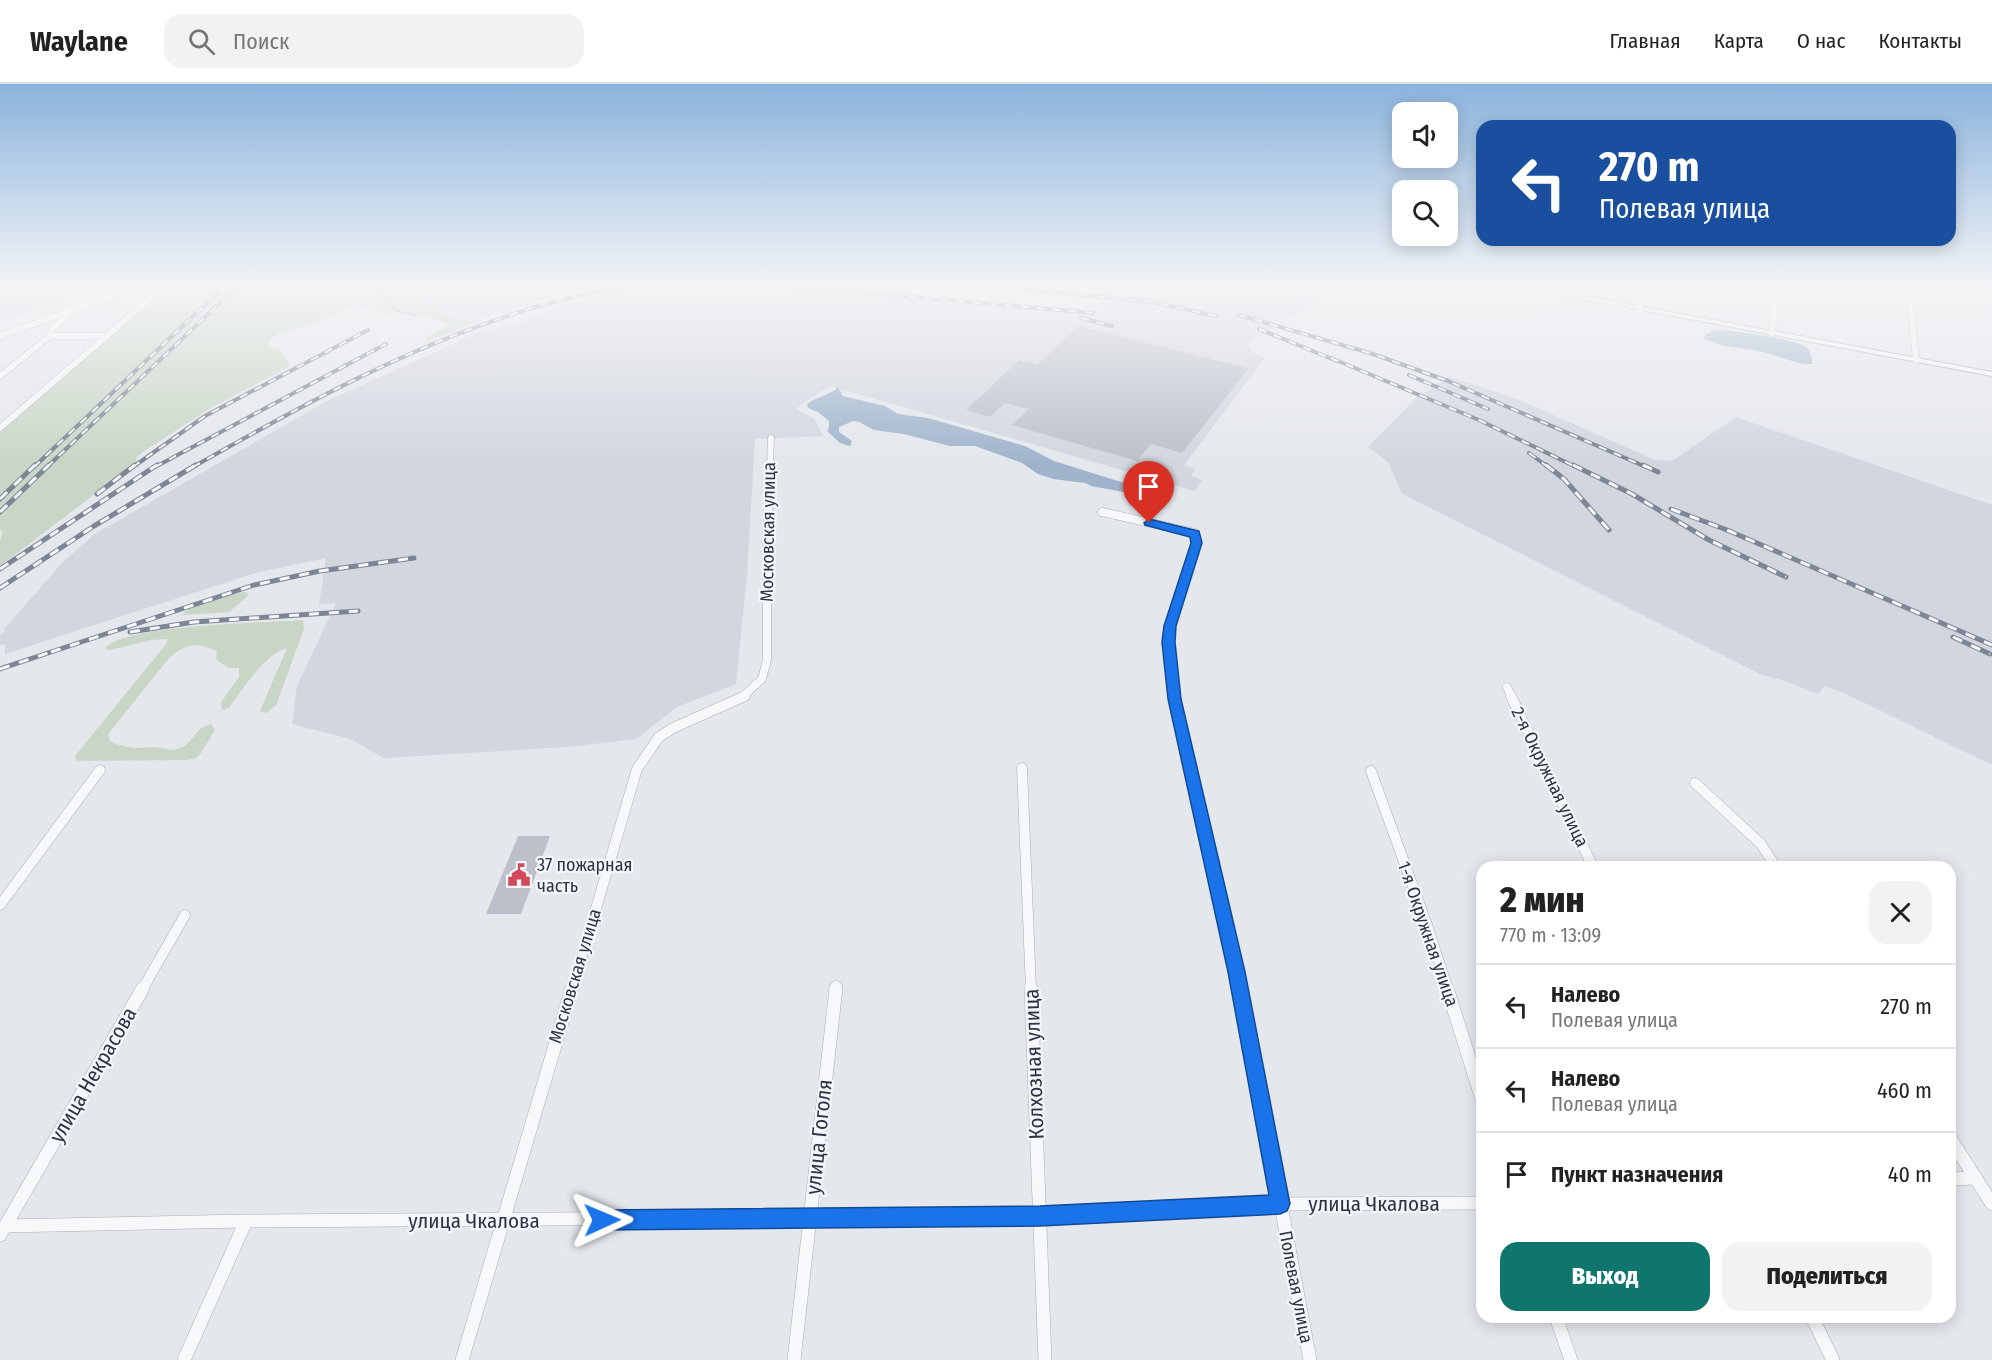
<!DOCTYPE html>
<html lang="ru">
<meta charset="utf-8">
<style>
:root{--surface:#fff;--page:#f2f2f2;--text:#222;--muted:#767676;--line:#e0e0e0;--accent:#0f766e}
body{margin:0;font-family:"Fira Sans Condensed",sans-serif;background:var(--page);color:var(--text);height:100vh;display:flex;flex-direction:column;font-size:22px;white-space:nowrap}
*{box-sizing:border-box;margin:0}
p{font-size:20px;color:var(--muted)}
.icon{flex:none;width:33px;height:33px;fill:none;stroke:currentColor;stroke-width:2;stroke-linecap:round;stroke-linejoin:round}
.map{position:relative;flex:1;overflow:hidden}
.drawer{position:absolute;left:1476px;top:777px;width:480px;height:462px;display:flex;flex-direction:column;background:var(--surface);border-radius:18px;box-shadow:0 3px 15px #0003}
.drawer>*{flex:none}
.guide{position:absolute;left:1476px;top:36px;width:480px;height:126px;border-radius:18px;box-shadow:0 3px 15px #0003;background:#1a4fa0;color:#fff;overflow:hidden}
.tools{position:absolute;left:1392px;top:18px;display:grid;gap:12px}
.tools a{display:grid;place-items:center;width:66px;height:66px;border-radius:12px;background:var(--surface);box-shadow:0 3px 15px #0003;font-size:30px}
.pin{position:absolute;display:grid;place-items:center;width:51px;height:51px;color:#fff;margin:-62px -26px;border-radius:50% 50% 50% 0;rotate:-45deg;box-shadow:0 0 6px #0007}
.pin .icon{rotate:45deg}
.me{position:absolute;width:66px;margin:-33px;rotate:89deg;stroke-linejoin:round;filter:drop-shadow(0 0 4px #0008)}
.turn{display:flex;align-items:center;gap:21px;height:126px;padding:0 24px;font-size:27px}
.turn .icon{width:78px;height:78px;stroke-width:2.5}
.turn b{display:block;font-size:42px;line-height:51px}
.round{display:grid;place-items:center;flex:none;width:63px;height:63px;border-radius:18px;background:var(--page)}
.summary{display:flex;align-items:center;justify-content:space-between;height:102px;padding:0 24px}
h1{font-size:36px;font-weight:800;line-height:45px}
.cta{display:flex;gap:12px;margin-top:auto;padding:12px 24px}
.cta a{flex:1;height:69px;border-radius:18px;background:var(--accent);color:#fff;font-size:24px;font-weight:800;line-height:69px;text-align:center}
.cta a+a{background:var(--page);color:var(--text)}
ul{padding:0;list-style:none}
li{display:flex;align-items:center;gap:18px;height:84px;padding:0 24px;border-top:2px solid var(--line)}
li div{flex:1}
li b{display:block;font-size:22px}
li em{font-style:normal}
header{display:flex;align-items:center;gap:36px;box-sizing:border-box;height:84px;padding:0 30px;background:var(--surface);border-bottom:2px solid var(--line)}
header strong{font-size:28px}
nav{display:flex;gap:33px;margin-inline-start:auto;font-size:21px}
.search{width:420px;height:54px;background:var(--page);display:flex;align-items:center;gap:15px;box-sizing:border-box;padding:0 21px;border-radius:18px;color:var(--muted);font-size:22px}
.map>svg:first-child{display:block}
.built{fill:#d2d6de}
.green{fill:#c9d6c5}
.water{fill:#9fb4cc}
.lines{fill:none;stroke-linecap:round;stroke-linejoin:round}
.stream{stroke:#9fb4cc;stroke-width:2}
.building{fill:#bbc0ca}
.minor-far3-casing{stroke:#a9aeb7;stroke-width:7}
.minor-far2-casing{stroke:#a9aeb7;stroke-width:9}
.minor-far1-casing{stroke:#a9aeb7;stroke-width:11}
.minor-casing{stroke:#a9aeb7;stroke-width:14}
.tertiary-casing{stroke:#a9aeb7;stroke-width:2}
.minor-far3{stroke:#f7f8fa;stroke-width:6}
.minor-far2{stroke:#f7f8fa;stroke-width:8}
.minor-far1{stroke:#f7f8fa;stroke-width:10}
.minor{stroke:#f7f8fa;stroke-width:13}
.tertiary{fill:#f7f8fa;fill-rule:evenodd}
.rail-far1-casing{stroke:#7d8696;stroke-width:4}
.rail-casing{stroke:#7d8696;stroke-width:5}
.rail-far1{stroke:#f4f6f9;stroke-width:2;stroke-dasharray:8;stroke-linecap:butt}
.rail{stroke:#f4f6f9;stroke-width:3;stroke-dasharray:10;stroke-linecap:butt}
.route{fill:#1a73e8;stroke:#114b97;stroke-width:1.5}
.labels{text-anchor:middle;stroke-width:4.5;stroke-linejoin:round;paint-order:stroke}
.street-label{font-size:18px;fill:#2b3445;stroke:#f4f6f9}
.poi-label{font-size:18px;fill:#2b3445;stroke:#f4f6f9;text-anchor:start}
.near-street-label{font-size:21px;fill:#2b3445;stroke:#f4f6f9}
</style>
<header>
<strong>Waylane</strong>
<div class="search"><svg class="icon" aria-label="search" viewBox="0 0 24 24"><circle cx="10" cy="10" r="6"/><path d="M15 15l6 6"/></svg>Поиск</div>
<nav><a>Главная</a><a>Карта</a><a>О нас</a><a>Контакты</a></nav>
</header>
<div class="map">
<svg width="1992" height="1276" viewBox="0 0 1992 1276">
<rect width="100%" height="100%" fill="#e4e7ec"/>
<path class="built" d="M0,200h67v13l-67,25z
M161,200h29l-6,9 -14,13 -22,3 22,-22h-11z
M411,200h171l-37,15 -67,20 -29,-2 -39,-23 -2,-7z
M694,200h176l8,1 8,6 215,20v-27h237l-77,52 -14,5 4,11 14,6 -81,107 11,4 -4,7 11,4 -7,11 -365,-105 -20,12 -14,11 18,9 9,18 -68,3 -8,135 -11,110 -59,23 -41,32 -69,8 -183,11 -34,-19 -58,-15 5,-38 39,-83 -17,2 7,-47 -71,15 -250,81v-10l-5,1v-10l4,-2 1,-5 57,-65 33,-29 232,-133 152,-69 44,-11 49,-19 55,-13z
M1450,293l65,21 140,62 17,1 64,-44 256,88v260l-148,-72 -20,-7 -6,8 -36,-14 -20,-5 -360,-181 -14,-32 -20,-15 49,-50z"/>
<path class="green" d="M190,200h221l-3,3 2,7 39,23 29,2 1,2 -54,21 3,-6 21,-11c-18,-10 -40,-7 -53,-15l-10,5 -10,-7 -22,-3 -45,21 -29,6 -10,8 -3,6 15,5 8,14 -3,3 -78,41 -66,43 -7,6 1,4 -137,104v-25l3,-10 -3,-1v-97l140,-122c24,-6 35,-3 50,-27z
M245,508l4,2 -1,2 -19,16 -47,3c10,-13 46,-20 63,-23z
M303,536l1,9 -28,76 -9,8 -7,-2 27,-63c-18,2 -48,45 -58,60l-7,2 -1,-8 18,-25v-9h-11l-12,-9 1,-8c-20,-9 -30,-8 -47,6l-62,77 2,7 9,4 15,3 20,-1 20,3 11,-4 16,-18 10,-4 4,6 -14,23 -5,5 -8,2 -112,1 -1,-5 91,-112 2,-5 -16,1 -42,10 -5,-1c16,-25 164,-26 198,-29z"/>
<path class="water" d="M1716,246c14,0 81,9 90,17 5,4 5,12 7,17 -18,1 -37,-10 -55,-13 -18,-4 -38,-3 -55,-13l3,-4z
M838,303l5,9 42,10 13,8 30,4 97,28 29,15 67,21 27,13 -8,3 -11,-5 -38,-7 -6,-3 -32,-4 -15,-5 -16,-11 -47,-17h-25l-46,-12 -30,-4 -15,-8 -6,-1 -14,6v5l13,9 -2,5 -10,-3 -13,-12 2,-4v-6l-11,-9 -10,-4 -1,-4c9,-7 24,-9 31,-17z"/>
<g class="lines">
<path class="stream" d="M380,207l17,20 19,5"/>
</g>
<path class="building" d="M1079,242l128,32 42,10 -67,85 -31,-9 -14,17 -125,-36 17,-16 -24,-6 -15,14 -24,-7 53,-50 18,5z
M518,752h32l-29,78h-35z"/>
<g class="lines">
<g class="minor-far3-casing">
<path id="minor-far3" d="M100,200l1,16
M1909,200l7,76
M1640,225l6,-25
M1772,249l4,-49
M0,252l145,-52
M50,252h57
M0,292l50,-40 2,-7 17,-15
M0,344l153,-132 8,-12
M770,383l1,-29"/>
</g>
<g class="minor-far2-casing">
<path id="minor-far2" d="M1102,428l93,21 2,10 -27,82 -2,17 6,56
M1507,603l5,11
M741,614l21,-19 5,-19v-121l3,-74"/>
</g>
<g class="minor-far1-casing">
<path id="minor-far1" d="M1174,612l66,294
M1511,612l82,171
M1022,684l9,222
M1371,687l56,154 21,65
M1695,699l66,61 15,23
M0,821l100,-135
M142,906l43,-75
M572,906l65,-221 22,-32 14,-9 72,-32
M836,906v-4"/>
</g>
<g class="minor-casing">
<path id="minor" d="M1031,904l14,372
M1240,904l70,372
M1447,904l35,111
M1950,1054l42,66
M1950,1095l26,-1
M5,1142l241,-5 794,-5 240,-12 202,-1
M0,1151l143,-247
M1556,1233l15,43
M1812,1233l21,43
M184,1276l62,-139
M462,1276l110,-372
M794,1276l42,-372"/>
</g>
<g class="tertiary-casing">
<path id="tertiary" d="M1503,200h17l472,88v4z"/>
</g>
<use href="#minor-far3" class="minor-far3"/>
<use href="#minor-far2" class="minor-far2"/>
<use href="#minor-far1" class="minor-far1"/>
<use href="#minor" class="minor"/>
<use href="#tertiary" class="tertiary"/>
<g class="rail-far1-casing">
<path id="rail-far1" d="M766,200l327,29
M970,200l183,18 63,14
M1239,231l134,39 75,27 198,86
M1081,234l31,8
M1259,245l78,32
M1331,274l148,62 97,47
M1409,291l79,34
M1529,369l19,14
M34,383l193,-183
M47,383l193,-183
M133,383l72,-51 163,-86
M155,383l231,-123
M193,383c111,-63 223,-125 346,-161 33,-10 68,-16 102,-22"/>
</g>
<g class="rail-casing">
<path id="rail" d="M1546,381l18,14 45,51
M1573,381l59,29 77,46 77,37
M1643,381l15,7
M97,410l38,-29
M0,415l35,-34
M1671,425l56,21 265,115
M0,428l49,-47
M0,485l157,-104
M0,504l94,-62 102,-61
M130,548l64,-10 164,-11
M1953,553l37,17
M51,568l203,-67 66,-14 94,-13
M0,585l57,-19"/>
</g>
<use href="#rail-far1" class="rail-far1"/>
<use href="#rail" class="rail"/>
</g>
<linearGradient id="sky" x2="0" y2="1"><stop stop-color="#8bb4dd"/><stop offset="0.53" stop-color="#f3f4f6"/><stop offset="1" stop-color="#f3f4f6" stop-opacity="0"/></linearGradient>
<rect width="1992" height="379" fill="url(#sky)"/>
<path class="route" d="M1149,435l50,12 3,12 -26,83 -1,16 6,57 64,273 45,232 -3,7 -7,3 -240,12 -438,4 -7,-3 -3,-7 3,-7 7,-3 438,-4 229,-11 -41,-223 -60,-273 -6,-57 2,-16 27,-83 -1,-6 -45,-12 -1,-2z"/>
<defs>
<g id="civic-bare" transform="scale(1.8)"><path d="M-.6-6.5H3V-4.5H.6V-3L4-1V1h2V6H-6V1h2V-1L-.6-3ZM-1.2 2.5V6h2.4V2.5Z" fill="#d1495b" stroke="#f4f6f9" stroke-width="2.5" paint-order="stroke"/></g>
</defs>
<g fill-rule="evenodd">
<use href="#civic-bare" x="519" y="791"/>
</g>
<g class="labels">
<g class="street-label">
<text transform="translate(768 448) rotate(-89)" y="6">Московская улица</text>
<text transform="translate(1550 693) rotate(64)" y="6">2-я Окружная улица</text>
<text transform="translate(1428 850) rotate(71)" y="6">1-я Окружная улица</text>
<text transform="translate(575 892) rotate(-73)" y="6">Московская улица</text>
<text transform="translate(1296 1203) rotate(79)" y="6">Полевая улица</text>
</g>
<g class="poi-label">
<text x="537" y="787">37 пожарная<tspan x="537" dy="21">часть</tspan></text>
</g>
<g class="near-street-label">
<text transform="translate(1034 980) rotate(-92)" y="7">Колхозная улица</text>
<text transform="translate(93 991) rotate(-60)" y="7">улица Некрасова</text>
<text transform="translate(819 1053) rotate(-84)" y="7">улица Гоголя</text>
<text x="1374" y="1127">улица Чкалова</text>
<text x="474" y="1144">улица Чкалова</text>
</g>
</g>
</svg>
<div class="tools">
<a><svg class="icon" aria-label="sound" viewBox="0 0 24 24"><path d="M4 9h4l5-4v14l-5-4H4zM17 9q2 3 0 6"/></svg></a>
<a><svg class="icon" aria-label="search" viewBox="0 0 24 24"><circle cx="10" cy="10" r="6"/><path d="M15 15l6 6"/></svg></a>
</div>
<div class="pin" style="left:1149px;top:439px;background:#d93025"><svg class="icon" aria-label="arrive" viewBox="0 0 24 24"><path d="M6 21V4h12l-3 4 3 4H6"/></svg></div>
<svg class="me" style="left:602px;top:1136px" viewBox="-20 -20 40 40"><path d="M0-17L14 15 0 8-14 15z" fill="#1a73e8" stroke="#fff" stroke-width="4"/></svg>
<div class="guide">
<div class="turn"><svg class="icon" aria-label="left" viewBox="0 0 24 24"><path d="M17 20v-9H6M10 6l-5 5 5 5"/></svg><div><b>270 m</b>Полевая улица</div></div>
</div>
<section class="drawer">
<div class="summary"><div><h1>2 мин</h1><p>770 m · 13:09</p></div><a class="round"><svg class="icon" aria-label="close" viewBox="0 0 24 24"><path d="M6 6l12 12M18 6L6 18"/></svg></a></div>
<ul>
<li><svg class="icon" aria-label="left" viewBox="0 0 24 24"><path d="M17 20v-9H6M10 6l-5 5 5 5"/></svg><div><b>Налево</b><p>Полевая улица</p></div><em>270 m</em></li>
<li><svg class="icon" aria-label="left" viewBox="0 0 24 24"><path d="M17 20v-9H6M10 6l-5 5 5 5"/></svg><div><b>Налево</b><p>Полевая улица</p></div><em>460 m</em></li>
<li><svg class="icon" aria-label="arrive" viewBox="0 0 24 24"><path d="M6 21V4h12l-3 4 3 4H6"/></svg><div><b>Пункт назначения</b></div><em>40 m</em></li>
</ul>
<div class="cta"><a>Выход</a><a>Поделиться</a></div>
</section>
</div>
